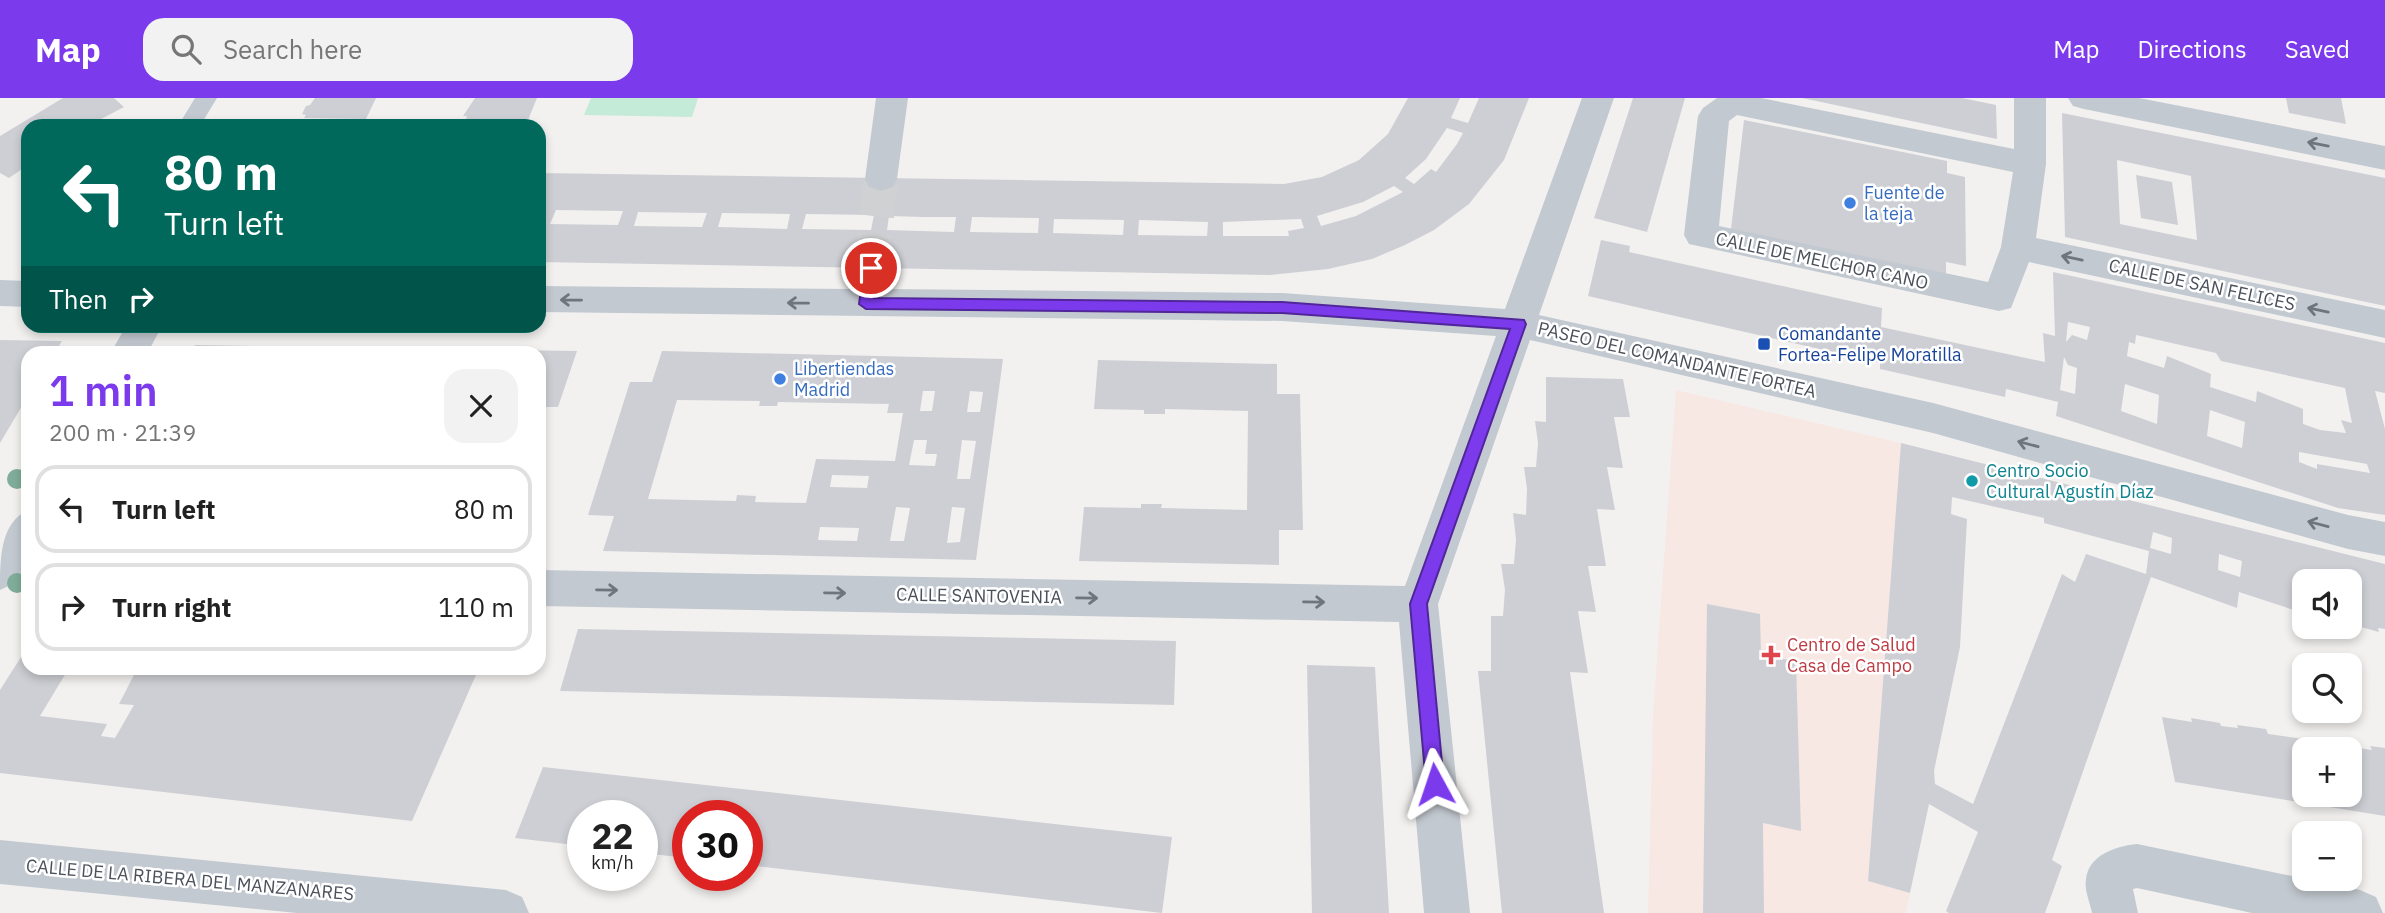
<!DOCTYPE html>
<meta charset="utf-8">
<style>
:root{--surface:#fff;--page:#f2f2f2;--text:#222;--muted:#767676;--line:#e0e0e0;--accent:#7c3aed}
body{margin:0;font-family:"IBM Plex Sans",sans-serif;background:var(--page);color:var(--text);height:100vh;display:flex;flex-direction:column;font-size:26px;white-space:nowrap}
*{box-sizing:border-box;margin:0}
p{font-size:23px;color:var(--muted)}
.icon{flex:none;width:38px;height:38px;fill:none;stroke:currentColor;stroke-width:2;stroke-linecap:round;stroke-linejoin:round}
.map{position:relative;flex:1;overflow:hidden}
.drawer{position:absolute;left:21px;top:248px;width:525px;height:329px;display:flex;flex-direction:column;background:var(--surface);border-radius:21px;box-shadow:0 4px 10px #0003}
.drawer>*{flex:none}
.top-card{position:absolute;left:21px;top:21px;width:525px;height:214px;border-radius:21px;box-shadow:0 4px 10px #0003;background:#00695c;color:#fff;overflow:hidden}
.tools{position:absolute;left:2292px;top:471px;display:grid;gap:14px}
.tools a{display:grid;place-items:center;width:70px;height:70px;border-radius:14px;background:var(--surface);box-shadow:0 4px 10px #0003;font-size:35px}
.speed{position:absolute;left:567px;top:702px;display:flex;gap:14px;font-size:35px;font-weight:700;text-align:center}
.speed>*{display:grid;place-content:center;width:91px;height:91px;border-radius:50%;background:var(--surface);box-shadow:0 4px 10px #0003;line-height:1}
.speed small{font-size:18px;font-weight:400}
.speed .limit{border:10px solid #d22;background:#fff;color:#111}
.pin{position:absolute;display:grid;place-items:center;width:60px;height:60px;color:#fff;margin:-30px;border:4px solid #fff;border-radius:50%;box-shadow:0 2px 7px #0007}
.me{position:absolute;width:77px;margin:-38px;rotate:355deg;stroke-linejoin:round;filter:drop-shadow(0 0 5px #0008)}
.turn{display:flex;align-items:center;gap:24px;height:147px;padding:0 28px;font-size:32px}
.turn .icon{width:91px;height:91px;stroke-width:2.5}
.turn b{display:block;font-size:49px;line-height:60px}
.then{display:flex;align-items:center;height:66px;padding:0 28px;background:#0003;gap:14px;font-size:26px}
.round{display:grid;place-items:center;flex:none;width:74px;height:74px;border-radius:21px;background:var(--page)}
.head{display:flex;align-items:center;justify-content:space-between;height:119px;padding:0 28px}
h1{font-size:42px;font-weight:600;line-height:52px;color:var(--accent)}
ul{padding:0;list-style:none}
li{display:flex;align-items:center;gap:21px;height:88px;margin:0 14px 10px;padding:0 14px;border:4px solid var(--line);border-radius:21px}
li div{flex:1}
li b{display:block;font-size:26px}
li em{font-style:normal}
header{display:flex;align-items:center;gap:42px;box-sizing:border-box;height:98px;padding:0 35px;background:var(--accent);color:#fff}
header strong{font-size:33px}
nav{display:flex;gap:38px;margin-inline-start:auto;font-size:24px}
.search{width:490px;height:63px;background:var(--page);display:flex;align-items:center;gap:18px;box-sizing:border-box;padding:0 24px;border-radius:21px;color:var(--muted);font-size:26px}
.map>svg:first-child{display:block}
.medical{fill:#f8e8e4}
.green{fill:#c4ead8}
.building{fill:#cecfd4;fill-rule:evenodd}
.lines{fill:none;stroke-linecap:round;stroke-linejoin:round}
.street-tunnel{stroke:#d0d1d2;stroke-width:34;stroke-dasharray:34 18;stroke-linecap:butt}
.lane{fill:#c3c9d0;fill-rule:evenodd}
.street{fill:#c3c9d0;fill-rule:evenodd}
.tree{fill:#80ad9b}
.oneway{stroke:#6e757e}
.route{fill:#7c3aed;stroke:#51269a;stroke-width:2}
.shop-dot{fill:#3f7fe0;stroke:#fff;stroke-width:2.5}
.transit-dot{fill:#1a4fb4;stroke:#fff;stroke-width:2.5}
.culture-dot{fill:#0f9aa8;stroke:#fff;stroke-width:2.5}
.health-dot{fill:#e0444e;stroke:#fff;stroke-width:2.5}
.labels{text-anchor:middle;stroke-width:5;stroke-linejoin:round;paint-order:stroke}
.shop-label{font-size:18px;fill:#366cbe;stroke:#fff;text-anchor:start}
.street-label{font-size:18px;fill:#4a515b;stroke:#fff}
.transit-label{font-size:18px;fill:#164399;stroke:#fff;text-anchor:start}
.culture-label{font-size:18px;fill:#0d838f;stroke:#fff;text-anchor:start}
.health-label{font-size:18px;fill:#be3a42;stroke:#fff;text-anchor:start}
</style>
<header>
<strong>Map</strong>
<div class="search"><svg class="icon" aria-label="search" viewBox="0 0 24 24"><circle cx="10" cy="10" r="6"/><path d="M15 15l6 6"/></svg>Search here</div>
<nav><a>Map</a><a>Directions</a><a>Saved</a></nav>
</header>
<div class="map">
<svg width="2385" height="815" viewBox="0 0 2385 815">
<rect width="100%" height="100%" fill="#f2f1f0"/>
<path class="medical" d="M1676,292l225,53 -33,437 42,13 -4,20h-258l5,-198z"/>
<path class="green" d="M591,0h107l-6,19 -108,-2z"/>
<path class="building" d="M63,0h51l10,9 -36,19h-60v39l-19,13 -9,-5v-37z
M315,0h61l-10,21 -62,-1 2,-3 -4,-1 4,-8 4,-1z
M475,0h62l-9,22 -62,-1 1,-3h-4z
M1408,0h52l-9,20 17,5 11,-25h50l-25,62 -35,44 -35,26 -29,15 -33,14 -44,10 -59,6 -730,-13v-89l745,11 38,-7 37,-17 29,-26zM1447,30l16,5 -6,11 -21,28 -5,-3 -17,15 -9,-6 21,-19zM1394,88l9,6 -47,24 -35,10 -4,-10 46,-14zM556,112l67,1 -5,14 -68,-1zM638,114l69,1 -5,14 -68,-1zM722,115l68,1 -3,15 -69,-2zM806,116l68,1 -3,15 -69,-1zM889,118l34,1h33l-2,15 -67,-2zM972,119l67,1 -1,15 -68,-1zM1054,121l70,1 -1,15 -70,-2zM1301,121l3,9 -16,3 1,5h-66v-14zM1139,122l69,2 -1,14 -69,-1z
M1633,0h52l-38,134 -53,-14z
M1802,0h160l34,7 1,34z
M2286,0h55l5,26 -57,-11z
M2062,15l323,65v128l-320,-69zM2117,62l74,16 6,64 -77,-16z
M1744,22l203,41v12l18,4 1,89 -20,-4v13l-215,-46z
M2136,77l36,7 6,43 -37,-7z
M1601,142l29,6 -1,6 253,56 -1,19 164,35 -2,-29 12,3 -2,-64 332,71v50l-10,-2 10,38v86l-47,-7 -282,-92 2,-14 -52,-13 -1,8 -125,-28v-6l-292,-67zM2068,224l22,5 -3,13 -15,-5 -6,7zM2136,237l80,18 5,8 124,27 7,35 -11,-3 5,13 -26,-3 -17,-6v-15l-46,-18 -1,11 -46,-15 1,-13 -44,-18 -3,12 -37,-12 2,-14 6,2zM2064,259l4,8 9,3 -2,26 -15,-4zM2125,286l34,11 -2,29 -36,-13zM2210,312l35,12 -3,26 -35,-12zM2299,354l68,12 3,9 -53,-9v5l-18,-7z
M0,242l62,1 -8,13h-26v42l-28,47z
M195,247l305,5 77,1 -19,56h-19v-53h-349z
M662,253l341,8 -27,201 -373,-9 11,-35 -26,-1 42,-133h22zM923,293h12l-3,20h-12zM970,293l13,1 -3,20h-13zM677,302l83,1 -1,5h18l1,-4 111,2 -2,9h16l-8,48 -79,-2 -10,44 -51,-1 1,-6 -19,-1 -1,6 -88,-2zM914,342h13l-2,14h12l-2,12 -26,-1zM962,342l14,1 -6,38h-13zM832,377l37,1 -2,12 -37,-1zM896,409l14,1 -6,33h-14zM952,409l13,1 -5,34 -13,1zM820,429l39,1 -2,13 -39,-1z
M1098,262l179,4v30h23l3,136h-24v35l-200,-4 5,-54 57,1v-4h21l-1,4 86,2 1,-99 -83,-2v5h-21v-4l-50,-1z
M1546,279l77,2 7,38h-16l9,51 -16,-1 8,43 -18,-1 9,57h-18l8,46 -18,-1 10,62 -18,-1 34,241h-102l-24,-242h13v-55h12l2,-26 -4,-26h13l2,-25 -3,-26 13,2 1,-26 -3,-22h12l2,-24 -3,-22 11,1z
M1901,345l484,121v65l-7,-1 1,4 -29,-8v-43h-45v28l-5,-1v4l-61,-20 -2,16 -86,-31 -99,283 10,6 -17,47h-96l-3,-2 32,-79 -49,-28 -19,89 -42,-12zM1952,399l92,21v5l105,28 -3,23 -60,-20 -11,28 -13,-8 -89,230 -38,-20 -1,-13 26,-124 7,-128 -16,-5zM2153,434l19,6 -1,16 -21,-6zM2219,456l23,7 -2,16 -22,-7z
M1707,506l53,10 1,41 35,6 5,170 -38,-8 1,90h-61z
M578,531l598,12 -2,64 -614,-14z
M28,548v22h41l-29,48 67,8 -6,12 14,2 19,-33 -15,-1 18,-35 342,-1 -67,153 -412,-48v-83z
M1307,567l68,2 14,246h-77z
M2162,619l30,5 -1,-4 29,5 1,3 17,2 -1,-3 29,4 2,5 56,8 -1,-4 29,4 2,5 18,3 -2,-4 15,2v68l-210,-34zM2305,651h45v45h-45z
M543,669l629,70 -10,76 -415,-48v-49h-59v42l-46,-5v-37h-59v30l-68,-8z"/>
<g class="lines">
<path class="street-tunnel" d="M871,170l10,-89"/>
<path class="lane" d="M195,0h22l-17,28h-22z"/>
<path class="street" d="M876,0h32l-11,81 -4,8 -12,4 -12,-4 -4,-8z
M1582,0h32l-75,217 394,88 415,112 37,7v34l-37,-7 -415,-116 -403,-93 -92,264 32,309h-46l-25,-291 -860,-16v-36l866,16 91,-250 -214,-15 -743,-9v-26l312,3 8,-30 12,-4 12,4 5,9 -3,21 397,4 223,16z
M1717,0h44l253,51v-51h32v66l-10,74 349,72v28l-356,-76 -18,46 -12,3 -310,-67 -5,-9 14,-119 5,-8zM1737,17l276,57 -12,75 -13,35 -269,-56 10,-105z
M2068,0h71l246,48v24l-301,-61 -11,-3z
M0,182l28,1v26l-28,-1z
M126,228h36l-15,28h-37z
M28,412c0,31 6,67 -28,80 0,-31 0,-67 28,-80z
M0,742l506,50 16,7 7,16h-232l-297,-29z
M2137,746l223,46 16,7 7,16h-131l-115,-25 -4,1 5,24h-46c-2,-10 -8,-24 -6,-33 2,-25 30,-34 51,-36z"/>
</g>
<g class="tree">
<circle cx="17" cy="381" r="10"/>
<circle cx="17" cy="485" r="10"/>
</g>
<defs><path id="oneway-shaft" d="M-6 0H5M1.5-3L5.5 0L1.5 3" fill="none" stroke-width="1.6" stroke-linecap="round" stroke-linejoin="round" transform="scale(1.75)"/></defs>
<g class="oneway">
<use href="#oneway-shaft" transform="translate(2318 46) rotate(-169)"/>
<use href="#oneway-shaft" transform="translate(2072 160) rotate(-168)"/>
<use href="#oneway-shaft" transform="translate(571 202) rotate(-179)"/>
<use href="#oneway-shaft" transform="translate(798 205) rotate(-179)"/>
<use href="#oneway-shaft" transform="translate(2318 212) rotate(-168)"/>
<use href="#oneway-shaft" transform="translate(2028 346) rotate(-165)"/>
<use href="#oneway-shaft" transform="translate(2318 426) rotate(-165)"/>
<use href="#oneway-shaft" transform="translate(607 492) rotate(1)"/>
<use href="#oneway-shaft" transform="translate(835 495) rotate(1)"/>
<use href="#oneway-shaft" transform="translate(1087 500) rotate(1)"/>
<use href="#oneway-shaft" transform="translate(1314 504) rotate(1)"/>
</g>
<path class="route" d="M871,165l7,5 -4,30 408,4 242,18 2,4 -99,280 17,180 -3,6 -6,3 -6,-3 -3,-6 -16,-180 100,-275 -228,-16 -416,-4 -7,-5 5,-36z"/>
<g class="shop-dot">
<circle cx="1850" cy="105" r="7"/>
<circle cx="780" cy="281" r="7"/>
</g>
<rect class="transit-dot" x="1757" y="239" width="14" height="14" rx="3.5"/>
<circle class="culture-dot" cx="1972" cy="383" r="7"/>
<path class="health-dot" d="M1767.5 546.5h7v7h7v7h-7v7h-7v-7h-7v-7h7z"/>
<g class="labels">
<g class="shop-label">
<text x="1864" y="101">Fuente de<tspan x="1864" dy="21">la teja</tspan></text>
<text x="794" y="277">Libertiendas<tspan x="794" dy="21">Madrid</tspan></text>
</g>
<g class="street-label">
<text transform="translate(1822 163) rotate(12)" y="6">CALLE DE MELCHOR CANO</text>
<text transform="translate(2202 187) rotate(12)" y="6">CALLE DE SAN FELICES</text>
<text transform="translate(1677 262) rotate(13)" y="6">PASEO DEL COMANDANTE FORTEA</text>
<text transform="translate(979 498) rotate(1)" y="6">CALLE SANTOVENIA</text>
<text transform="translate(190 782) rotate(5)" y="6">CALLE DE LA RIBERA DEL MANZANARES</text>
</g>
<g class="transit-label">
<text x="1778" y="242">Comandante<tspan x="1778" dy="21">Fortea-Felipe Moratilla</tspan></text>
</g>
<g class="culture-label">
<text x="1986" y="379">Centro Socio<tspan x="1986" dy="21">Cultural Agustín Díaz</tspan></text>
</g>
<g class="health-label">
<text x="1787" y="553">Centro de Salud<tspan x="1787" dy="21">Casa de Campo</tspan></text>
</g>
</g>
</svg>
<div class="tools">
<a><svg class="icon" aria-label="sound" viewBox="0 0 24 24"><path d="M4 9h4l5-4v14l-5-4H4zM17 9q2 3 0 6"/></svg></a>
<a><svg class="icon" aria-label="search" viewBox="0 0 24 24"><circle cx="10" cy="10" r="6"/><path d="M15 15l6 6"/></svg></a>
<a>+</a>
<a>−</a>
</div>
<div class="speed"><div>22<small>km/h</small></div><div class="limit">30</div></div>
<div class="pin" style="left:871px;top:170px;background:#d93025"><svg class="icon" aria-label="arrive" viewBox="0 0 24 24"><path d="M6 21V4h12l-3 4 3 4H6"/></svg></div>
<svg class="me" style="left:1435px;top:686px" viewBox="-20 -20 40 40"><path d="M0-17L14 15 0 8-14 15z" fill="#7c3aed" stroke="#fff" stroke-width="4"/></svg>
<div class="top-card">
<div class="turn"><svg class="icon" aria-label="left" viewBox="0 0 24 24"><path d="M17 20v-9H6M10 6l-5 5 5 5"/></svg><div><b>80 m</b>Turn left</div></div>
<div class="then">Then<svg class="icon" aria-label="right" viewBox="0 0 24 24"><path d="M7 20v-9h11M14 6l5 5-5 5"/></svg></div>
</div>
<section class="drawer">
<div class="head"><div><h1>1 min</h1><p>200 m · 21:39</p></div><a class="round"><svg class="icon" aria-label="close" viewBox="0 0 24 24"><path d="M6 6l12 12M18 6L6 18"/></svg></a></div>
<ul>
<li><svg class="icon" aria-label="left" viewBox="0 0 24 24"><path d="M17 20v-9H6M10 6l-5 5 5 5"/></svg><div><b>Turn left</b></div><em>80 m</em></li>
<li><svg class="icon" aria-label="right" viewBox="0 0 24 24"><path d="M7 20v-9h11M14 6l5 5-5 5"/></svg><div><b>Turn right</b></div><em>110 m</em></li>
</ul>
</section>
</div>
